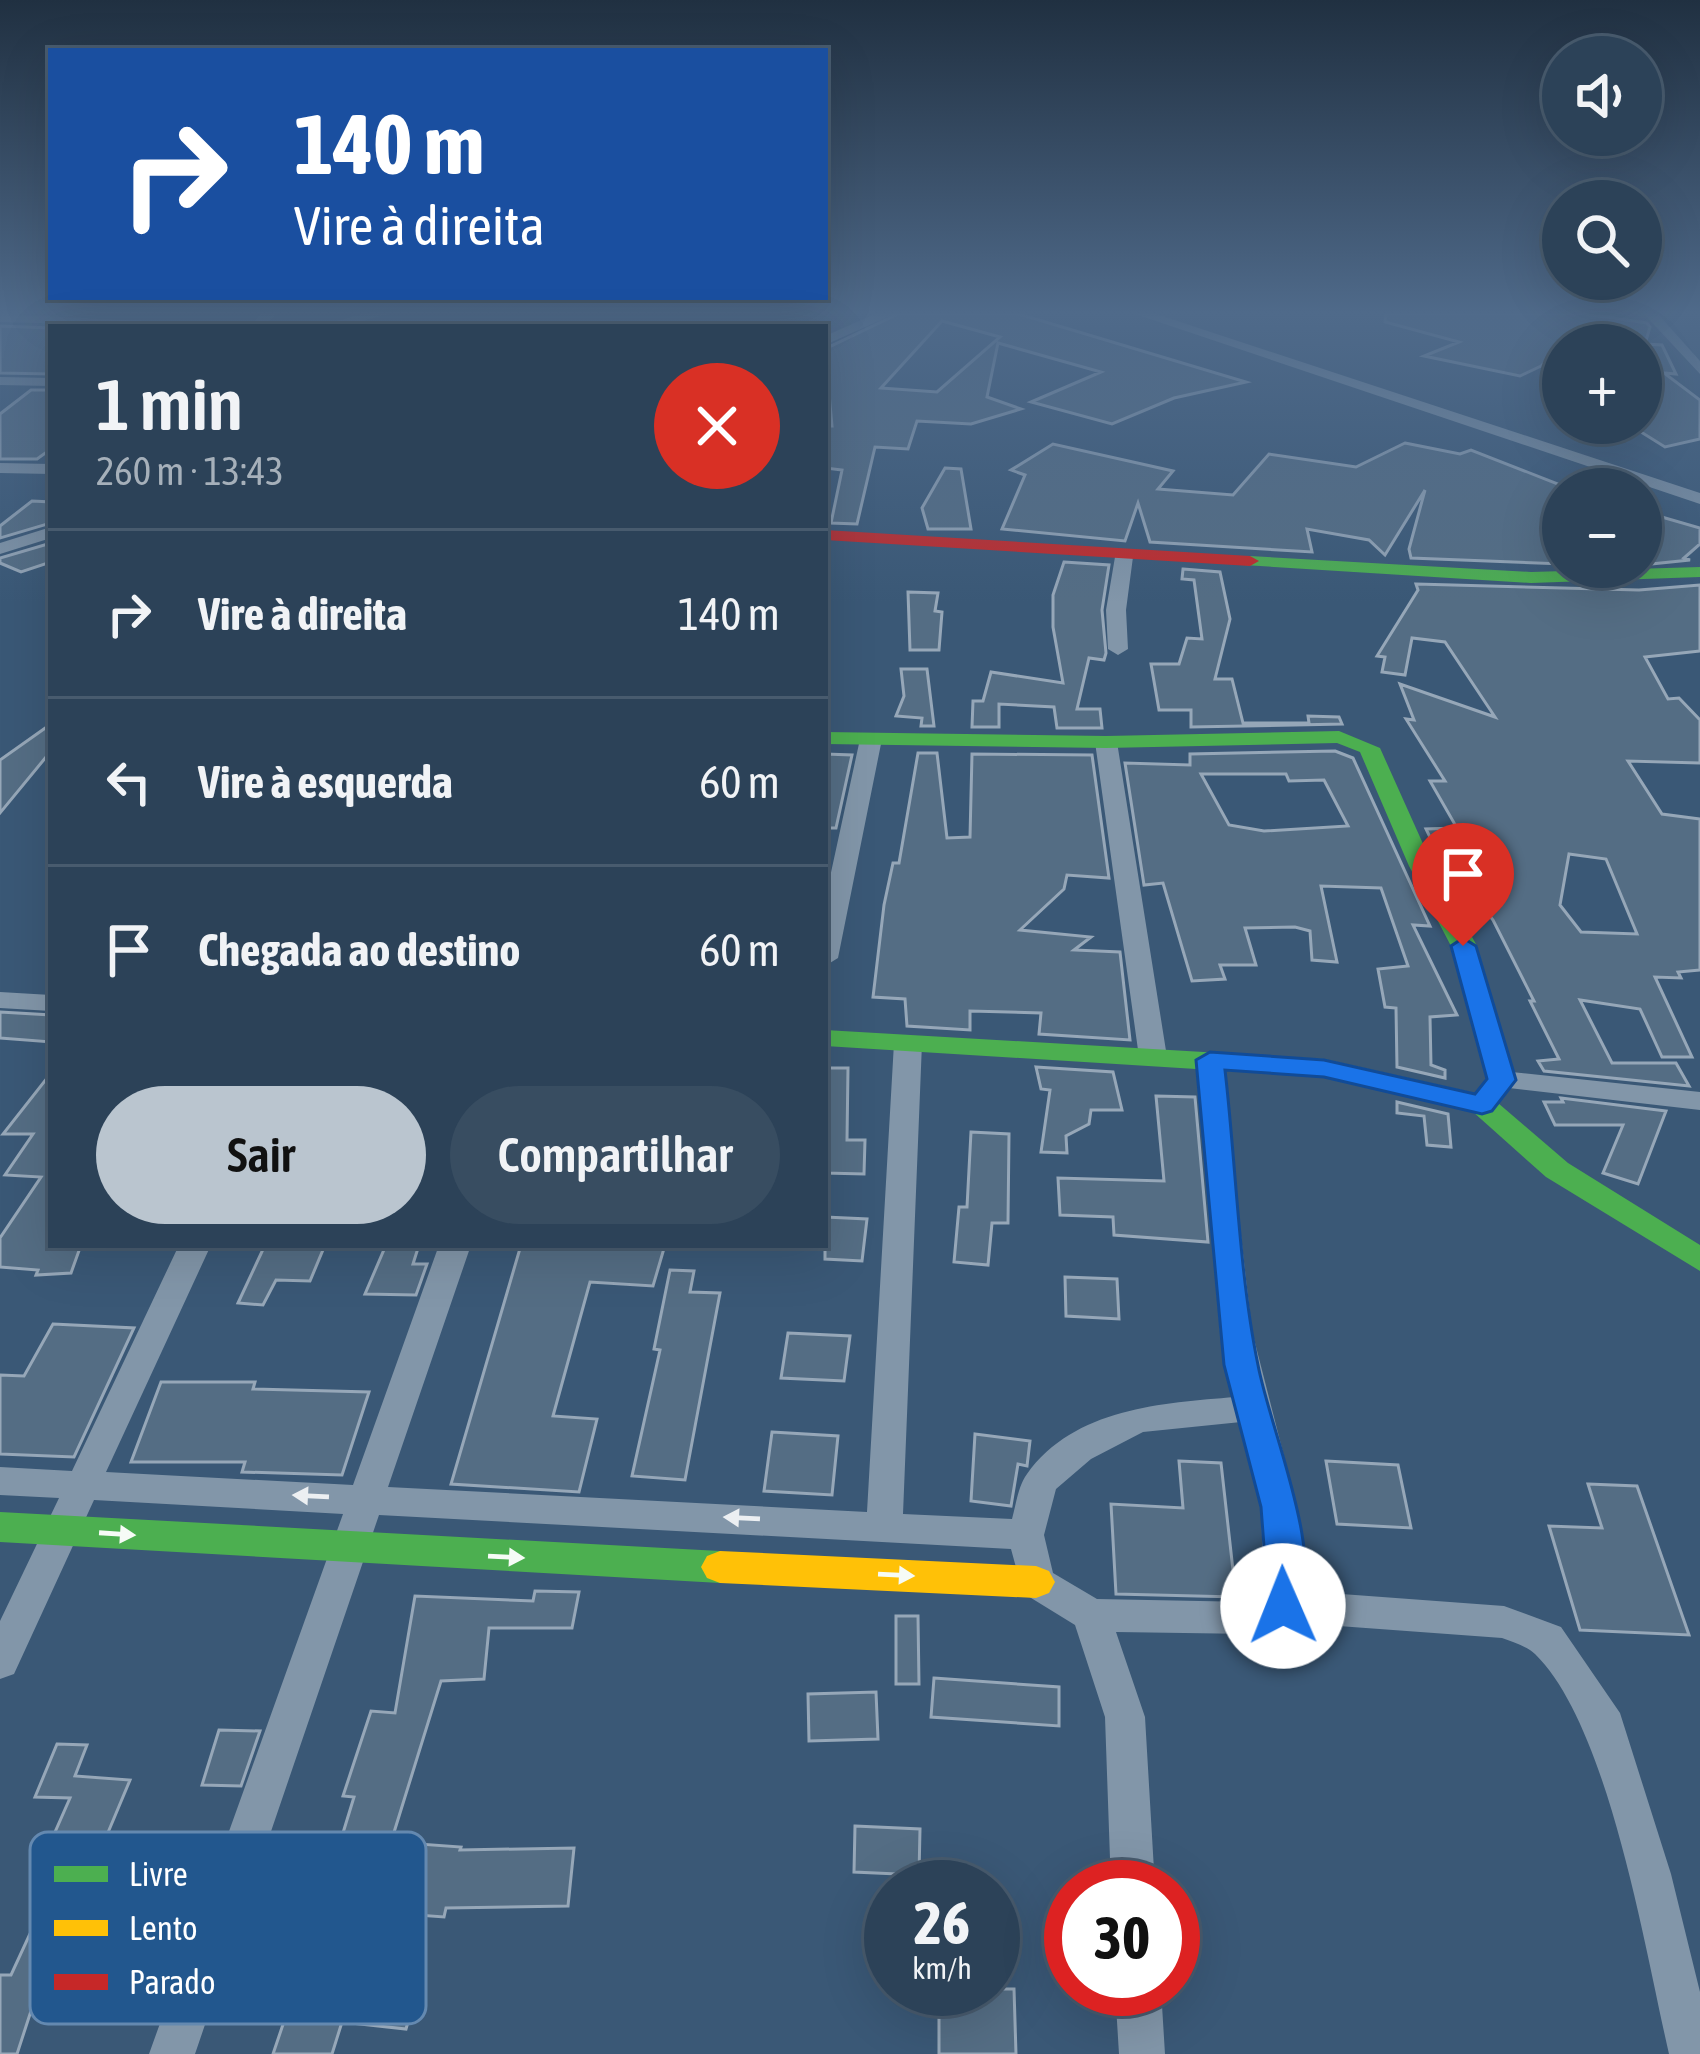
<!DOCTYPE html>
<html lang="pt">
<meta charset="utf-8">
<style>
:root{--surface:#2c4258;--page:#384d61;--text:#f1f3f6;--muted:#a6b0ba;--line:#485b6e;--accent:#bac5cf}
body{margin:0;font-family:"Asap Condensed",sans-serif;background:var(--page);color:var(--text);height:100vh;display:flex;flex-direction:column;font-size:45px;white-space:nowrap}
*{box-sizing:border-box;margin:0}
p{font-size:39px;color:var(--muted)}
.icon{flex:none;width:66px;height:66px;fill:none;stroke:currentColor;stroke-width:2;stroke-linecap:round;stroke-linejoin:round}
.map{position:relative;flex:1;overflow:hidden}
.drawer{position:absolute;left:48px;top:324px;width:780px;height:924px;display:flex;flex-direction:column;background:var(--surface);border-radius:0px;box-shadow:0 12px 48px #0002,0 0 0 3px var(--line)}
.drawer>*{flex:none}
.banner{position:absolute;left:48px;top:48px;width:780px;height:252px;border-radius:0px;box-shadow:0 12px 48px #0002,0 0 0 3px var(--line);background:#1a4fa0;color:#fff;overflow:hidden}
.tools{position:absolute;left:1542px;top:36px;display:grid;gap:24px}
.tools a{display:grid;place-items:center;width:120px;height:120px;border-radius:50%;background:var(--surface);box-shadow:0 12px 48px #0002,0 0 0 3px var(--line);font-size:60px}
.speed{position:absolute;left:864px;top:1860px;display:flex;gap:24px;font-size:60px;font-weight:700;text-align:center}
.speed>*{display:grid;place-content:center;width:156px;height:156px;border-radius:50%;background:var(--surface);box-shadow:0 12px 48px #0002,0 0 0 3px var(--line);line-height:1}
.speed small{font-size:30px;font-weight:400}
.speed .limit{border:18px solid #d22;background:#fff;color:#111}
.pin{position:absolute;display:grid;place-items:center;width:102px;height:102px;color:#fff;margin:-123px -51px;border-radius:50% 50% 50% 0;rotate:-45deg;box-shadow:0 0 12px #0007}
.pin .icon{rotate:45deg}
.me{position:absolute;width:132px;margin:-66px;rotate:359deg;stroke-linejoin:round;filter:drop-shadow(0 0 9px #0008)}
.turn{display:flex;align-items:center;gap:42px;height:252px;padding:0 48px;font-size:54px}
.turn .icon{width:156px;height:156px;stroke-width:2.5}
.turn b{display:block;font-size:84px;line-height:102px}
.round{display:grid;place-items:center;flex:none;width:126px;height:126px;border-radius:63px;background:var(--page)}
.summary{display:flex;align-items:center;justify-content:space-between;height:204px;padding:0 48px}
h1{font-size:72px;font-weight:600;line-height:90px}
.primary-button{display:flex;gap:24px;margin-top:auto;padding:24px 48px}
.primary-button a{flex:1;height:138px;border-radius:72px;background:var(--accent);color:#111;font-size:48px;font-weight:600;line-height:138px;text-align:center}
.primary-button a+a{background:var(--page);color:var(--text)}
ul{padding:0;list-style:none}
li{display:flex;align-items:center;gap:36px;height:168px;padding:0 48px;border-top:3px solid var(--line)}
li div{flex:1}
li b{display:block;font-size:45px}
li em{font-style:normal}
.map>svg:first-child{display:block}
.building{fill:#546d84;stroke:#96a7b8;stroke-width:3;fill-rule:evenodd}
.lines{fill:none;stroke-linecap:round;stroke-linejoin:round}
.street{fill:#8296a9;fill-rule:evenodd}
.fast{fill:#4caf50;fill-rule:evenodd}
.slow{fill:#ffc107;fill-rule:evenodd}
.jam{fill:#c62828;fill-rule:evenodd}
.oneway{fill:#eceff2}
.oneway2{fill:#f6fbf6}
.route{fill:#1a73e8;stroke:#114b97;stroke-width:3}
.key{fill:#22578e;stroke:#6489b0;stroke-width:3}
.key-label{font-size:33px;fill:#fff}
</style>
<div class="map">
<svg width="1700" height="2054" viewBox="0 0 1700 2054">
<rect width="100%" height="100%" fill="#3a5876"/>
<path class="building" d="M898,314h121l227,68 -72,16 -62,26 -81,-22 70,-30 -103,-29 -11,54 34,12 -50,15 -54,-3 -9,28 -33,-2 -18,77 -26,-1 11,-53 -17,-2v-42h7l-7,-77zM942,321l58,16 -63,55 -56,-4z
M1386,314h199l62,9 3,4 -5,17 17,1 14,29 -12,-1 36,27v39l-35,8 -24,-15v-87h-78l-22,21 -21,10 -96,-20 35,-14 -74,-20z
M0,326l51,2v46l-51,-1z
M31,390h20v59l-14,10h-37v-45z
M1405,443l55,11 11,-4 92,36v78l-152,-6 -2,-9 16,-59 -40,65 -16,-15 -62,-11 5,23 -162,-10 -12,-39 -13,38 -123,-12 23,-54 -14,-5 42,-26 120,27 -15,18 75,6 36,-41 87,13z
M945,468l16,1 10,60h-43l-6,-21z
M32,501l19,1v21l-51,15v-12z
M1641,511l59,17v16l-16,14 6,2 -49,5z
M51,543v19l-30,10 -21,-9v-5z
M1064,562l45,3 -7,45 4,43 -2,7 -15,-2 -12,51h23l2,19h-45l-3,-21 -55,-3v23h-27l1,-26h10l8,-29 72,11 -10,-56v-32z
M1183,569l37,3 10,47 -15,60h17l11,44h66l-1,-7 31,1 3,7 -151,3v-17h-32l-8,-46h28l8,-26 15,1 -8,-59 -12,-1z
M1416,584l223,6 61,-5v66l-55,6 23,42 11,-1 21,22v43l-72,-2 34,53 38,5v151l-22,2 3,6 -26,-1 37,80h-30l-22,-48 -60,-9 32,63h64l13,23 -145,-15 -6,-10 21,-2 -29,-58h4l-41,-81 -26,-33h-8l-7,-30 -13,-1 -13,-27 31,-1 -27,-47h15l-39,-62 8,1 -14,-36 95,33 -50,-75 -33,-4 -7,37 -23,-3 3,-15 -8,-1 41,-66zM1569,854l37,5 31,75 -56,-2 -21,-27z
M908,592l30,1 -3,18 7,1 -3,38h-29z
M901,669h26l7,57h-13l1,-8 -26,-2 8,-20z
M51,724v27l-51,62v-53z
M1335,751l18,7 77,168 -17,-1 44,90 -27,2 1,48 14,5v8l-48,-11 -1,-59 -11,-1 -7,-38 30,-3 -27,-78 -60,-2 16,76 -25,-2 -2,-29 -15,-4 -50,1 11,37h-36l5,14 -33,2 -29,-98 -19,2 -19,-122 65,2v-11zM1201,774h85l3,7 35,-1 24,46 -84,5 -35,-6z
M918,753h19l10,85 23,-1 2,-83 120,1 17,123 -42,-3 -3,14 -44,41 71,7 -17,13 46,2 10,88 -91,-6 2,-21 -71,-2v19l-63,-4 -2,-27 -32,-2 11,-92 9,-42h6z
M825,754l27,1 -16,73h-11z
M0,1012l51,3v27l-51,-4z
M1036,1067l77,5 9,38h-31l-2,14 -23,12 1,17 -26,-1 9,-62 -9,-1z
M825,1068h23l-1,72h18l-1,34 -39,-1z
M51,1073v172h30l-10,28 -35,2 2,-5 -38,-3v-29l41,-61 -36,-2 28,-41h-30z
M1156,1096l39,1 13,145 -94,-7 -1,-18 -53,-2 -2,-37 106,3z
M1561,1098l105,13 -28,73 -35,-11 20,-48h-68l-11,-23h19z
M1397,1102l51,12 3,33 -24,-2 -3,-29 -27,-3z
M971,1132l38,2 -1,89h-16l-4,42 -34,-3 5,-55h8z
M825,1217l42,2 -5,42 -37,-2z
M265,1245h60l-15,36 -34,-1 -13,25 -25,-2z
M386,1245h33l-6,19h14l-11,31 -51,-1z
M521,1245h144l-12,41 -63,-4 -37,134 44,3 -18,73 -128,-8z
M670,1270l24,1 -4,21 30,1 -35,187 -53,-4 28,-126 -6,-1z
M1065,1277l52,2 2,40 -53,-3z
M53,1324l81,4 -60,129 -74,-3v-79l24,1z
M788,1333l62,3 -6,45 -63,-3z
M161,1382h94l-2,7 116,3 -27,83 -100,-3 3,-10h-114z
M772,1432l66,4 -6,59 -68,-4z
M975,1434l55,7 -3,25 -9,-2 -7,42 -40,-5z
M1179,1461l42,2 15,134 -120,-3 -5,-90 72,4z
M1326,1461l72,4 13,63 -74,-4z
M1588,1484l49,2 52,149 -109,-5 -31,-104 53,2z
M535,1591l44,1 -7,36h-83l-5,51 -43,2 -50,161 70,5 -1,3 114,-2 -6,58 -122,2 -2,9 -124,-9 34,-111 -11,-1 28,-85 24,2 20,-117 118,5z
M896,1616h22l1,68h-23z
M934,1678l125,9v39l-128,-9z
M876,1692l2,47 -69,2 -1,-47z
M219,1730l41,1 -19,55 -39,-1z
M57,1744l30,1 -12,31 55,4 -26,62 -52,-3 18,-41 -35,-1z
M855,1826l65,3 -1,46 -65,-3z
M46,1899l83,10 -30,69 -55,-7 -27,83h-17v-79h11z
M367,1984l50,6 -11,39 -64,-7 -10,32h-59l22,-65 68,8z
M939,1989h75l2,65h-77z"/>
<g class="lines">
<path class="street" d="M0,314l189,9 7,4 -196,-5z
M261,314h15l-12,13h-14z
M362,314h26l-47,13h-25z
M875,314h19l-69,31v-9z
M1135,314h21l544,179v11z
M1644,314h14l42,47v13z
M0,377l51,1v8l-51,-1z
M0,463l51,1v10l-51,-1z
M51,527v11l-51,16v-11z
M1124,552l9,5 -7,53 2,39 -10,6 -10,-6 -2,-39 9,-53z
M871,733l11,6 -44,219 -13,8v-66l35,-161z
M1106,736l11,6 50,315 -14,8 -14,-8 -44,-315z
M0,992l51,3v16l-51,-3z
M908,1035l14,8 -19,471 109,5c4,-14 6,-33 15,-45 47,-66 136,-71 208,-77l-15,-66 -24,-271 4,-6h20l32,277 45,176 4,84 203,15 57,21 59,86 51,161 29,118v62h-31c-24,-104 -60,-328 -134,-400 -8,-8 -23,-12 -33,-16l-218,-16 -32,12 -136,-2 29,85 10,170h-44l-6,-170 -30,-92 -52,-32 -12,-44 -632,-34 -184,539h-46l194,-540 -249,-14 -80,174 -14,5v-58l59,-123 -59,-3v-28l72,4 107,-226h32l-105,227 247,13 86,-240h32l-83,242 479,25 27,-469zM1241,1422l20,85 3,90 -13,5 -154,-3 -44,-26 -9,-38 12,-46 35,-30 52,-27z
M1502,1071l198,21v18l-208,-24 -4,-6 4,-6z
M1115,1989h46l4,65h-46z"/>
<path class="fast" d="M1250,556l281,16 169,-5v10l-169,6 -287,-18 -3,-4z
M1339,731l41,17 53,118 44,80 39,134 -18,23 70,60 132,82v26l-154,-94 -74,-66 -148,-34 -499,-31v-16l499,29 151,34 13,-14 -37,-133 -42,-80 -49,-114 -23,-9 -231,5 -281,-4v-12l281,4z
M0,1512l720,39 13,5 6,11 -6,11 -13,5 -720,-41z"/>
<path class="slow" d="M720,1551l316,15 13,5 6,11 -6,11 -13,5 -316,-15 -13,-5 -6,-11 6,-11z"/>
<path class="jam" d="M825,530l425,26 9,5 -9,5 -425,-26z"/>
</g>
<defs><path id="oneway-solid" d="M-6-.8H1V-3.2L6.5 0L1 3.2V.8H-6Z" transform="scale(3)"/></defs>
<g class="oneway">
<use href="#oneway-solid" transform="translate(311 1496) rotate(-177)"/>
<use href="#oneway-solid" transform="translate(742 1518) rotate(-177)"/>
</g>
<g class="oneway2">
<use href="#oneway-solid" transform="translate(117 1534) rotate(4)"/>
<use href="#oneway-solid" transform="translate(506 1557) rotate(3)"/>
<use href="#oneway-solid" transform="translate(896 1575) rotate(3)"/>
</g>
<linearGradient id="sky" x2="0" y2="1"><stop stop-color="#203041"/><stop offset="0.52" stop-color="#4f6a8a"/><stop offset="1" stop-color="#4f6a8a" stop-opacity="0"/></linearGradient>
<rect width="1700" height="602" fill="url(#sky)"/>
<path class="route" d="M1463,938l13,8 40,134 -24,31 -10,3 -158,-37 -99,-7c11,94 14,204 33,295 12,65 69,192 39,253l-14,5 -13,-5 -6,-12 3,-20 -6,-79 -37,-142 -28,-305 14,-8 114,8 151,34 12,-15 -36,-133z"/>
<rect x="30" y="1832" width="396" height="192" rx="18" class="key"/>
<rect x="54" y="1866" width="54" height="16" fill="#4caf50"/>
<rect x="54" y="1920" width="54" height="16" fill="#ffc107"/>
<rect x="54" y="1974" width="54" height="16" fill="#c62828"/>
<g class="key-label">
<text x="129" y="1886">Livre</text>
<text x="129" y="1940">Lento</text>
<text x="129" y="1994">Parado</text>
</g>
</svg>
<div class="tools">
<a><svg class="icon" aria-label="sound" viewBox="0 0 24 24"><path d="M4 9h4l5-4v14l-5-4H4zM17 9q2 3 0 6"/></svg></a>
<a><svg class="icon" aria-label="search" viewBox="0 0 24 24"><circle cx="10" cy="10" r="6"/><path d="M15 15l6 6"/></svg></a>
<a>+</a>
<a>−</a>
</div>
<div class="speed"><div>26<small>km/h</small></div><div class="limit">30</div></div>
<div class="pin" style="left:1463px;top:946px;background:#d93025"><svg class="icon" aria-label="arrive" viewBox="0 0 24 24"><path d="M6 21V4h12l-3 4 3 4H6"/></svg></div>
<svg class="me" style="left:1283px;top:1606px" viewBox="-20 -20 40 40"><circle r="19" fill="#fff"/><path d="M0-13L10 11 0 6-10 11z" fill="#1a73e8"/></svg>
<div class="banner">
<div class="turn"><svg class="icon" aria-label="right" viewBox="0 0 24 24"><path d="M7 20v-9h11M14 6l5 5-5 5"/></svg><div><b>140 m</b>Vire à direita</div></div>
</div>
<section class="drawer">
<div class="summary"><div><h1>1 min</h1><p>260 m · 13:43</p></div><a class="round" style="background:#d93025;color:#fff"><svg class="icon" aria-label="close" viewBox="0 0 24 24"><path d="M6 6l12 12M18 6L6 18"/></svg></a></div>
<ul>
<li><svg class="icon" aria-label="right" viewBox="0 0 24 24"><path d="M7 20v-9h11M14 6l5 5-5 5"/></svg><div><b>Vire à direita</b></div><em>140 m</em></li>
<li><svg class="icon" aria-label="left" viewBox="0 0 24 24"><path d="M17 20v-9H6M10 6l-5 5 5 5"/></svg><div><b>Vire à esquerda</b></div><em>60 m</em></li>
<li><svg class="icon" aria-label="arrive" viewBox="0 0 24 24"><path d="M6 21V4h12l-3 4 3 4H6"/></svg><div><b>Chegada ao destino</b></div><em>60 m</em></li>
</ul>
<div class="primary-button"><a>Sair</a><a>Compartilhar</a></div>
</section>
</div>
